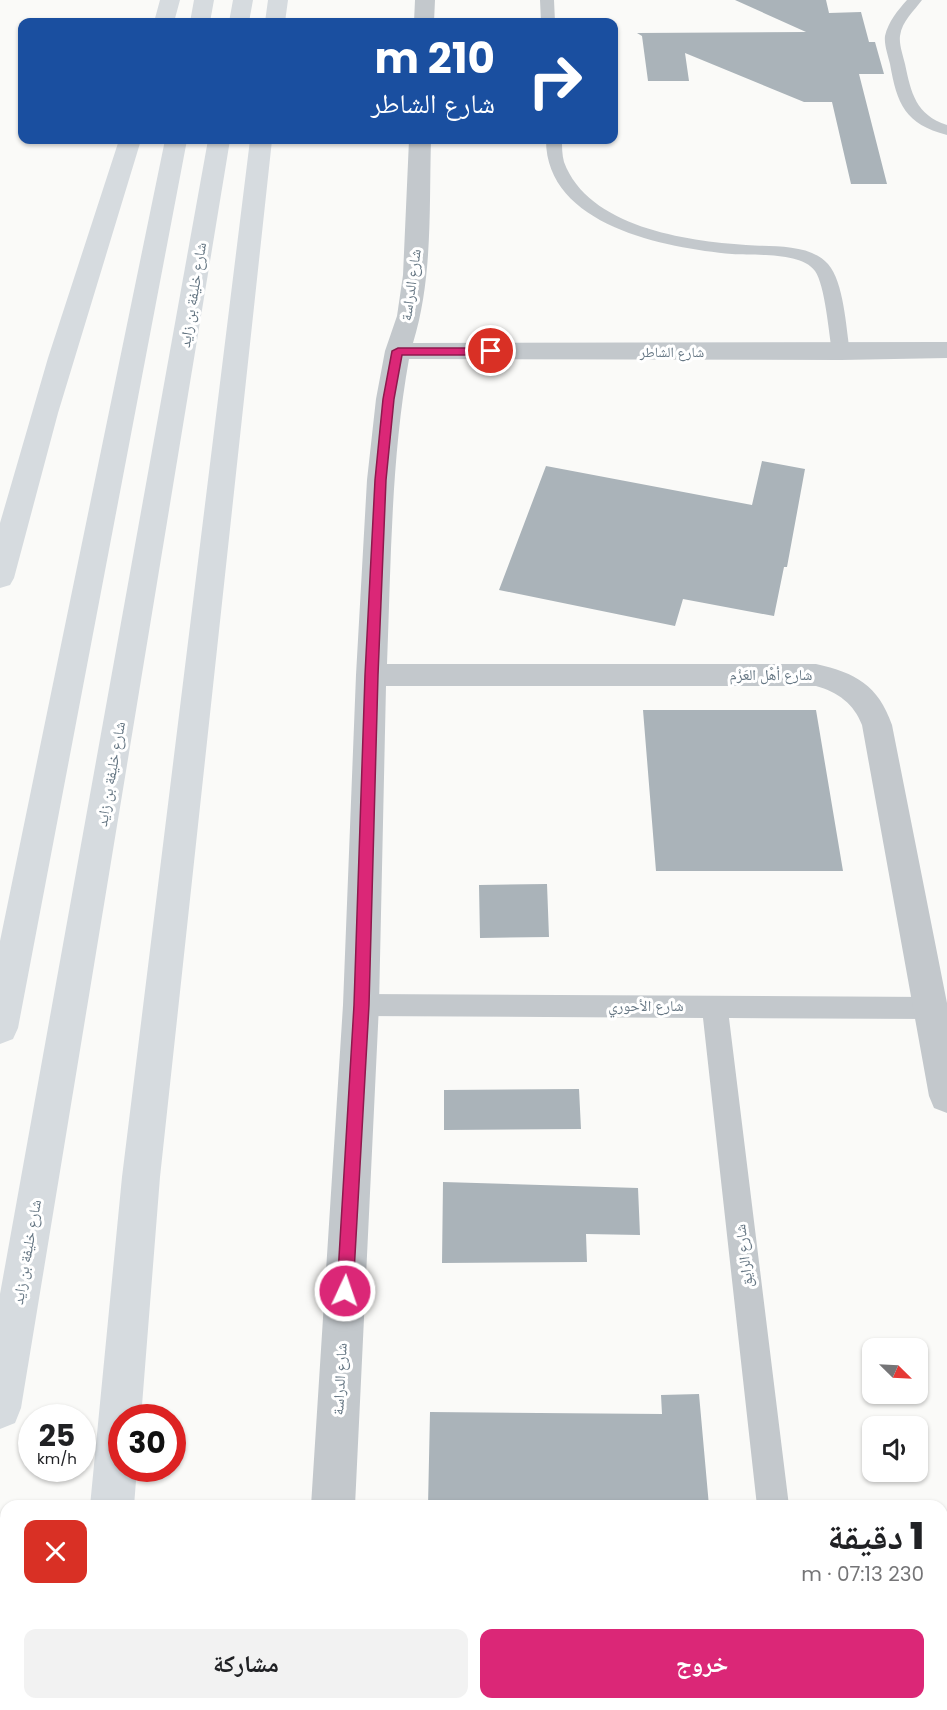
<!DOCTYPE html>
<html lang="ar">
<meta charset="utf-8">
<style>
:root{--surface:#fff;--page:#f2f2f2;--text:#202124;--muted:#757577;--accent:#db2777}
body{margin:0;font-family:Poppins,"Noto Naskh Arabic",sans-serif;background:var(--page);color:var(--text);direction:rtl;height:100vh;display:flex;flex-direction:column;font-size:22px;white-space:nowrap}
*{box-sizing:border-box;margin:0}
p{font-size:20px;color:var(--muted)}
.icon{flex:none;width:33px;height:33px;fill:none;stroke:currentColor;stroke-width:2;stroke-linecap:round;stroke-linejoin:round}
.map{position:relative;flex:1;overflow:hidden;direction:ltr}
.panel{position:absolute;left:0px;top:1500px;width:948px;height:210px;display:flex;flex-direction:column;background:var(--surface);border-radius:18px 18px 0 0;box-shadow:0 2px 4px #0004;direction:rtl}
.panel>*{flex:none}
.top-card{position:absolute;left:18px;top:18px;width:600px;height:126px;border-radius:12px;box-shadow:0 2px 4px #0004;direction:rtl;background:#1a4fa0;color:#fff;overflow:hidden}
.needle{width:39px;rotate:114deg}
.fabs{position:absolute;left:862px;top:1338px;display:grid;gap:12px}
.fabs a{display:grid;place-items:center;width:66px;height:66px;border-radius:12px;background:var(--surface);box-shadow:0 2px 4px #0004;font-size:30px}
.speed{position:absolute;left:18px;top:1404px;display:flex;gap:12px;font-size:30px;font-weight:700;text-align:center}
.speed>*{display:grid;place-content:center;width:78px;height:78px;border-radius:50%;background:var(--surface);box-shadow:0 2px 4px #0004;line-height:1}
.speed small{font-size:15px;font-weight:400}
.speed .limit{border:9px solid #d22;background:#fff;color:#111}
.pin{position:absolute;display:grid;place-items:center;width:51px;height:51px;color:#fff;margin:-26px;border:3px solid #fff;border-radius:50%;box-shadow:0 2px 6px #0007}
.me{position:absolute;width:66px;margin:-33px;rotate:3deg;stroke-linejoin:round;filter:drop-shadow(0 0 4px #0008)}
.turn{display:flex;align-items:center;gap:21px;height:126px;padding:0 24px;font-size:27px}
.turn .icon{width:78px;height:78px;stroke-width:2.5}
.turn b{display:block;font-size:42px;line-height:51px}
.round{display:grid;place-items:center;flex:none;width:63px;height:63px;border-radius:12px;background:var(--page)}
.summary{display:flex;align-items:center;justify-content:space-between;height:102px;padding:0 24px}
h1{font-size:36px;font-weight:800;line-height:45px}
.primary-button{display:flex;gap:12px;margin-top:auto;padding:12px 24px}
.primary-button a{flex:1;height:69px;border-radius:12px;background:var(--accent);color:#fff;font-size:24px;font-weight:800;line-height:69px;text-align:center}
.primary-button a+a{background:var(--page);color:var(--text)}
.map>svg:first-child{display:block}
.building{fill:#aab3b9}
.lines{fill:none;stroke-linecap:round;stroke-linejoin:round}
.lane{fill:#c3c8cc;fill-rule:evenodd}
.street{fill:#c3c8cc;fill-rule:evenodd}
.primary{fill:#d6dbdf;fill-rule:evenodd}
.highway{fill:#d6dbdf;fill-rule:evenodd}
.route{fill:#db2777;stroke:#8e194d;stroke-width:1.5}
.labels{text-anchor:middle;stroke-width:6;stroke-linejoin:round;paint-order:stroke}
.far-street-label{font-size:14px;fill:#657683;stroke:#fff}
.street-label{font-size:15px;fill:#657683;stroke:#fff}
</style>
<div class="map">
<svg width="947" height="1710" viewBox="0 0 947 1710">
<rect width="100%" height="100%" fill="#fafaf8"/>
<path class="building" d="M735,0h91l3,13 32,-1 8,30h6l9,32h-25l28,110h-36l-19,-82h-28l-119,-49 4,28h-41l-6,-45 -5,-3 169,-1z
M762,461l43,8 -18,98h-3l-10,49 -91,-17 -8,27 -176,-36 47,-124 206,39z
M643,710h173l27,161h-187z
M547,884l2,53 -69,1 -1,-53z
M579,1089l2,40 -137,1v-40z
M443,1182l195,6 2,47 -54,-1 1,28 -145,1z
M699,1394l10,112h-281l2,-94 232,2 -1,-19z"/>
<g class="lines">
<path class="lane" d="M540,0h14l1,22h-14z
M907,0h15c-8,11 -20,21 -22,36 -1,9 3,19 5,28 6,29 11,51 42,61v10c-42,-11 -50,-31 -57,-71 -2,-9 -6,-19 -5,-28 3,-14 13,-26 22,-36z
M546,140h16c0,7 0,15 2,22 24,65 122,79 182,83 26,2 63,-2 82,19 16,18 18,64 22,88l-3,4h-12l-3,-4c-3,-18 -7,-67 -17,-81 -14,-20 -61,-15 -83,-17 -66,-6 -186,-28 -186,-114z
M361,994l569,3 9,3 4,8 -4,8 -9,3 -201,-1 60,488h-32l-54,-488 -342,-2 -9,-3 -4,-8 4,-8z
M779,1704h34l1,6h-34z"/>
<path class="street" d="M415,0h20l-1,22h-20z
M409,140h22c-2,68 2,138 -18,203l534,-1v16l-106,2 -432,-1c-18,100 -18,203 -22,305h429c40,9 62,21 76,61l55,278v110l-13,-5 -5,-12 -67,-371c-8,-21 -24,-33 -46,-39h-430l-7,319 -24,501h-44l32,-501 13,-330 11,-195 9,-81 9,-48 12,-35 6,-41z
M299,1704h46v6h-46z"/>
<path class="primary" d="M160,0h20l-6,22h-20z
M268,0h20l-3,22h-20z
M119,140h22l-83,273 -44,165 -4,7 -10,3v-65l48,-165z
M250,140h22l-112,1037 -19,241h-19v50h15l-3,38h-44l32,-329z
M76,1704h46l-1,6h-46z"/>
<path class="highway" d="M194,0h20l-4,22h-20z
M233,0h20l-4,22h-20z
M165,140h22l-169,888 -5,11 -13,5v-103z
M208,140h22l-209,1268 -6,15 -15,6v-135z"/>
</g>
<path class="route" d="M398,348h93l5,3 -5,4h-89l-8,44 -8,81 -8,195 -9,330 -16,286 -2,6 -6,3 -6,-3 -2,-6 17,-286 11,-330 10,-195 8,-81 9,-48z"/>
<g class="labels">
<g class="far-street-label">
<text x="672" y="357">شارع الشاطر</text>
</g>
<g class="street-label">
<text transform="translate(411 285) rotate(-82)" y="5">شارع الدراسة</text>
<text transform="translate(193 295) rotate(-81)" y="5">شارع خليفة بن زايد</text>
<text x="771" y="680">شارع أهْل العَزْم</text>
<text transform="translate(111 774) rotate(-80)" y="5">شارع خليفة بن زايد</text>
<text x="646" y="1011">شارع الأحوري</text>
<text transform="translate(27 1252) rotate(-80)" y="5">شارع خليفة بن زايد</text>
<text transform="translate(744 1256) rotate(-97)" y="5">شارع الرايق</text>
<text transform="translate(340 1379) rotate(-87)" y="5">شارع الدراسة</text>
</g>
</g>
</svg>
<div class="fabs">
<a><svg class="needle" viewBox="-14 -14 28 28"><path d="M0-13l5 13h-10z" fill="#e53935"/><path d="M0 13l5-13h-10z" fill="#757577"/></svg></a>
<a><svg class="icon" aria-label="sound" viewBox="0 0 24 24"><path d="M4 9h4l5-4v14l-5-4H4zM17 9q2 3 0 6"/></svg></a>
</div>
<div class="speed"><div>25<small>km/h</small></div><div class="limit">30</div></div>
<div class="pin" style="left:491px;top:351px;background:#d93025"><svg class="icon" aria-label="arrive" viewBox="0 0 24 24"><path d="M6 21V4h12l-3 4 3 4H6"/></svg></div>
<svg class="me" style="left:345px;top:1291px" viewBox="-20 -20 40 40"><circle r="17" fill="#db2777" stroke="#fff" stroke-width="3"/><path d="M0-11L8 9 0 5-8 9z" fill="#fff"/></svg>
<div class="top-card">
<div class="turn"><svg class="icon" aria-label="right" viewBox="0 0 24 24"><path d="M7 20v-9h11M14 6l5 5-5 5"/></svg><div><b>210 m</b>شارع الشاطر</div></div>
</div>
<section class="panel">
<div class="summary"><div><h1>1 دقيقة</h1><p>230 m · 07:13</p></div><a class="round" style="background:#d93025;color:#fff"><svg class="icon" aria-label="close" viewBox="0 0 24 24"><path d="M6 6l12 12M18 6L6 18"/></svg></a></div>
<div class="primary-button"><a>خروج</a><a>مشاركة</a></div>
</section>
</div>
